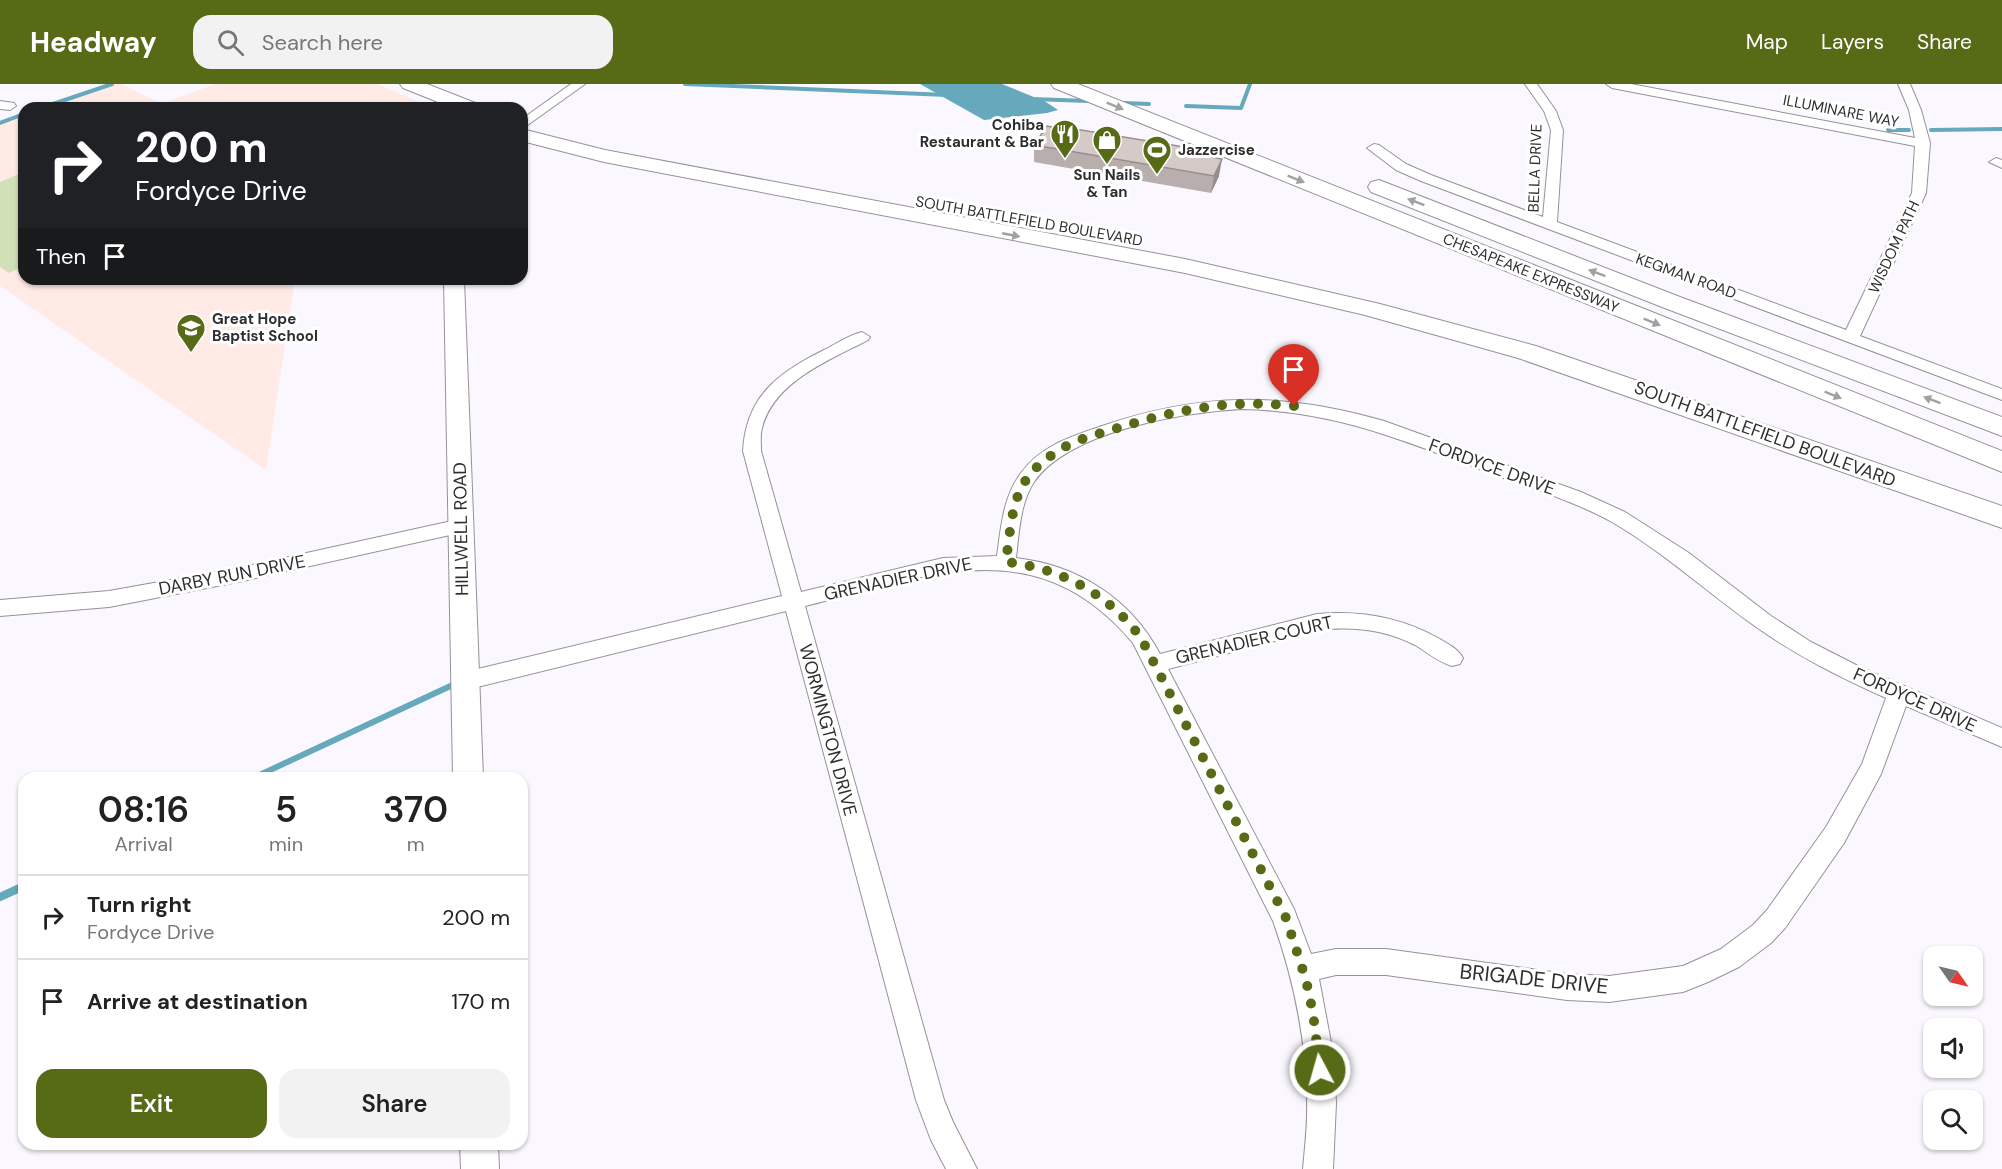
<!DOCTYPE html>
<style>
:root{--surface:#fff;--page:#f2f2f2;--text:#222;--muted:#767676;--line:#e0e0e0;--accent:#576a16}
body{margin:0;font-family:"DM Sans",sans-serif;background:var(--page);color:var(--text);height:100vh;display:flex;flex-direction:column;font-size:22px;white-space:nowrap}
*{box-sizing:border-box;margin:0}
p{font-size:20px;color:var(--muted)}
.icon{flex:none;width:33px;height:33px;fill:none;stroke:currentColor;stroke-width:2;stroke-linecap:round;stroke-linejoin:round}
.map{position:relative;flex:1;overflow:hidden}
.details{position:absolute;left:18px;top:688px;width:510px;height:378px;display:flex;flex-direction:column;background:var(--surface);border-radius:18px;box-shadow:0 2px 4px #0004}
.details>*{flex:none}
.banner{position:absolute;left:18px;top:18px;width:510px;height:183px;border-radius:18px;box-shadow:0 2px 4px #0004;background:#202124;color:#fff;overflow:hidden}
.needle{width:39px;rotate:124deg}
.tools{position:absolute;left:1923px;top:862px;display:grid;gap:12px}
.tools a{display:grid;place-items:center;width:60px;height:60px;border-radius:12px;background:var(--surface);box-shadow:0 2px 4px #0004;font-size:30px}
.pin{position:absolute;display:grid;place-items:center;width:51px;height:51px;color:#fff;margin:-62px -26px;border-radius:50% 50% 50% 0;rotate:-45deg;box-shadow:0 0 6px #0007}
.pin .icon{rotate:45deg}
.me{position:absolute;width:66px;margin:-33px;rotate:354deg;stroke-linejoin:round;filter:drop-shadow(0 0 4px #0008)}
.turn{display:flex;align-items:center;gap:21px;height:126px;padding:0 18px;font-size:27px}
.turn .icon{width:78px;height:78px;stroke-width:2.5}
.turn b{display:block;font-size:42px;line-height:51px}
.then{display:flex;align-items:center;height:57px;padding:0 18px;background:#0003;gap:12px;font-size:22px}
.eta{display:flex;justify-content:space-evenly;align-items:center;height:102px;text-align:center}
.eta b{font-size:36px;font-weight:600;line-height:42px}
.primary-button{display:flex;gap:12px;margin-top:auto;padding:12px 18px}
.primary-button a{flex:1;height:69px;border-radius:18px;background:var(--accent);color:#fff;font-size:24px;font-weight:600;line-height:69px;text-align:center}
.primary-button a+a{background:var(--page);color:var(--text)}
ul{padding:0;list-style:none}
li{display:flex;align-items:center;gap:18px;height:84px;padding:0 18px;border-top:2px solid var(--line)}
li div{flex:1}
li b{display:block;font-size:22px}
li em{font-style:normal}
header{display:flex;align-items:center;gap:36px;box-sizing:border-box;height:84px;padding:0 30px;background:var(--accent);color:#fff}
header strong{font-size:28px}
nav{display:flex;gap:33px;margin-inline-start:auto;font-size:21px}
.search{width:420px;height:54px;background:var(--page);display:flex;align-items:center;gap:15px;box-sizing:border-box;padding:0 21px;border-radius:18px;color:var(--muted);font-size:22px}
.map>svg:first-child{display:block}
.education{fill:#ffeae5}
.green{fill:#d1e0b6}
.water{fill:#67a9bc}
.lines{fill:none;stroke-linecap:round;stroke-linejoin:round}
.stream-far2{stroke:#67a9bc;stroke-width:4}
.stream-far1{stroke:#67a9bc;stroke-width:6}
.stream{stroke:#67a9bc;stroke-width:8}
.minor-casing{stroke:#95919a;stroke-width:2}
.tertiary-casing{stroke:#95919a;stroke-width:2}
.primary-casing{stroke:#95919a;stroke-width:2}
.motorway-casing{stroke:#95919a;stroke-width:2}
.minor{fill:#fff;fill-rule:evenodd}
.tertiary{fill:#fff;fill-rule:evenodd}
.primary{fill:#fff;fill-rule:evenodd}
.motorway{fill:#fff;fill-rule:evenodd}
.wall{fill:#b8aead}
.shaded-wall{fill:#968d8d}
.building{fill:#d6cac9;stroke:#968d8d;stroke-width:1.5}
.oneway{fill:#a1a0a2}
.route{stroke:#576a16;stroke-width:10;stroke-dasharray:0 18}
.labels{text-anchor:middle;stroke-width:6;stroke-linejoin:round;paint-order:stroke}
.far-street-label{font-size:15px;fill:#2e2d30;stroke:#fff}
.far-poi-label{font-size:15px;font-weight:bold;fill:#2e2d30;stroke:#fff;text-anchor:start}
.street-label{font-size:18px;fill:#2e2d30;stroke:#fff}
.near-street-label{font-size:21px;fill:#2e2d30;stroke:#fff}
</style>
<header>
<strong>Headway</strong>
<div class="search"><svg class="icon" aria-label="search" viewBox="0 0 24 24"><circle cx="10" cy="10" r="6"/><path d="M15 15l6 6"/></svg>Search here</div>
<nav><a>Map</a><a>Layers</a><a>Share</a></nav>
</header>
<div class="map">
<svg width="2002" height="1085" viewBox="0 0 2002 1085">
<rect width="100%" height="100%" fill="#faf8fe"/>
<path class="education" d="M109,0h13l39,20 54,-20h163l56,24h-391z
M24,31v164h271l-29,191 -266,-184v-162z"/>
<path class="green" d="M24,88v94l-15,7 -9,-6v-85z"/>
<path class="water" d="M920,0h82l44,18 12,8 -11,3 -63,7z"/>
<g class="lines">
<path class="stream-far2" d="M685,0l262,11
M1032,15l56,2
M1124,19l25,1
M1186,22l55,2 9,-24
M41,24l71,-24
M0,39l24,-9
M1888,46h21
M1931,46l71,-1"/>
<path class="stream-far1" d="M253,694l206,-96"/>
<path class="stream" d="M0,813l24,-11"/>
<g class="minor-casing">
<path id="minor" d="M571,0h14l-63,45v-10z
M1525,0h12l19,27 7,19 -6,92 289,108 66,-137 3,-47 -303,-58 -6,-4h25l284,54 -6,-28 -11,-26h12l11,26 9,33 -4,50 -66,143 142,53v11l-581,-219 -25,-11 -29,-22 7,-4 5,1 27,19 25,11 112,42 8,-87 -7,-19z
M0,17l14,2 2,3 -6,4 -10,-1z
M1996,74l6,2v8l-13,-6z
M862,248l8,5 -2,3c-38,20 -94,41 -106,88 -2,7 -1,15 -1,23l40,141 142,-34 54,-2c4,-29 6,-59 24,-83 19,-27 51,-37 81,-47 99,-34 182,-34 282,-5l197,71 44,20 64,41 82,63 40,26 49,25 142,61v19l-96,-41 -25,68 -37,69 -59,85 -14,15 -32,24 -31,15 -25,10 -74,10 -42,-2 -181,-25h-50l-17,4 14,74 3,50 -3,66h-30c2,-23 5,-46 4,-69 -1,-62 -13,-120 -34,-179l-140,-278c-97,-115 -204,-67 -328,-37l139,494 9,22 24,47h-31l-15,-29 -15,-40 -130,-489 -321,79 -8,-3 -3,-6 3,-6 8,-3 317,-76 -39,-145c3,-55 35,-78 81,-101 12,-6 25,-15 38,-18zM1242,325c96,2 165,33 253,66 39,14 81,27 117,47 53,31 97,72 147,107 40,28 83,49 127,69l-24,66 -36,63 -59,83 -14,15 -32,24 -29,13 -9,4 -74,10 -42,-2 -181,-25h-50l-25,5 -17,-45 -126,-240 149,-39c34,-4 67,-1 98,15 12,7 23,17 37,21l8,-2 3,-6c-5,-9 -16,-15 -25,-20 -38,-21 -78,-28 -121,-24l-157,40c-29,-55 -82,-89 -144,-96 3,-25 4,-55 18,-76 35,-51 150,-70 208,-73z
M461,435l7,2 3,5 -3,5 -225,50 -134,26 -109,9v-16l109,-9 134,-24z"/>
</g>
<g class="tertiary-casing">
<path id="tertiary" d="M444,195h20l19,499h-30z
M460,1060h38l1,25h-38z"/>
</g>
<g class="primary-casing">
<path id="primary" d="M400,0h27l51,20 3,4h-28l-50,-20z
M522,45l83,21 580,109 195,45 156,42 466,160v22l-484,-170 -153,-43 -180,-42 -581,-111 -82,-21z"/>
</g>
<g class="motorway-casing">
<path id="motorway" d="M1051,0h27l924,367v21l-948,-384z
M1379,96l301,117 322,120v19l-340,-129 -291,-115 -3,-5 3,-5z"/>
</g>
<use href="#minor" class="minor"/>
<use href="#tertiary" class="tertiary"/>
<use href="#primary" class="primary"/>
<use href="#motorway" class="motorway"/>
</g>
<path class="wall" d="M1034,61l163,4 -1,5 23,22 -8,17 -177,-31z"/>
<path class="shaded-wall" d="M1222,75l-3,17 -8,17 3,-17z"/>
<path class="building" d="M1047,42l14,3 2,-2 134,22 -2,5 27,5 -8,17 -180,-31z"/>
<defs><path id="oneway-solid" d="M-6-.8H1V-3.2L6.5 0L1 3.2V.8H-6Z" transform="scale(1.5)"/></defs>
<g class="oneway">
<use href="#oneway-solid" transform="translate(1115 22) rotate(22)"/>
<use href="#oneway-solid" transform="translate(1296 95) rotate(22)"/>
<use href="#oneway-solid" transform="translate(1416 118) rotate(-159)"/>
<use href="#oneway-solid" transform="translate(1011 151) rotate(11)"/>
<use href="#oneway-solid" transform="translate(1597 189) rotate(-159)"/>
<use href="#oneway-solid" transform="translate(1652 238) rotate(22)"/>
<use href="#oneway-solid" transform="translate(1833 311) rotate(22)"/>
<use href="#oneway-solid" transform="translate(1932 316) rotate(-159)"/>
</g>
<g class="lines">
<path class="route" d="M1294,322c-82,-9 -142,11 -218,35 -63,32 -62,58 -70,121 54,6 103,32 135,76l145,280 20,62 7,33 7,57"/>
</g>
<defs>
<g id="restaurant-pin" transform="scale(1.5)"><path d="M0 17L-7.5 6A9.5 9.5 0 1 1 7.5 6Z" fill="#576a16" stroke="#fff"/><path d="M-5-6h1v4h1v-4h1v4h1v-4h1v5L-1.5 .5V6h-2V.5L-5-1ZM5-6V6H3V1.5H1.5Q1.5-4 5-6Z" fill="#fff"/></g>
<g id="shop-pin" transform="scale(1.5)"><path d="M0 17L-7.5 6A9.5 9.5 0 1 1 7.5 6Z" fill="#576a16" stroke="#fff"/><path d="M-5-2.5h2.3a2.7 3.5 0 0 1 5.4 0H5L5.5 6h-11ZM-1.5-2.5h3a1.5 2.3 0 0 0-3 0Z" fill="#fff"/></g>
<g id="stadium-pin" transform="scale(1.5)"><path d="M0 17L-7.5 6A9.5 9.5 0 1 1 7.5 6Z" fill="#576a16" stroke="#fff"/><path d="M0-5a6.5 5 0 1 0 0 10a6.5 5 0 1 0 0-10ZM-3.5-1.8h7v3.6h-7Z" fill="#fff"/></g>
<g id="school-pin" transform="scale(1.5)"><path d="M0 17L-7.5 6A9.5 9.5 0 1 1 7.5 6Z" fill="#576a16" stroke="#fff"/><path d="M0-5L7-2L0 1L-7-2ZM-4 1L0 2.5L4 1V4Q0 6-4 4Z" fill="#fff"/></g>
</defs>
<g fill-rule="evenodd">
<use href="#restaurant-pin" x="1065" y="50"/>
<use href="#shop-pin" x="1107" y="56"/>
<use href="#stadium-pin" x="1157" y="66"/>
<use href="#school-pin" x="191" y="244"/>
</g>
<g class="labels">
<g class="far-street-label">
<text transform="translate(1841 27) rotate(11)" y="5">ILLUMINARE WAY</text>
<text transform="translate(1535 84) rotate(-88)" y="5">BELLA DRIVE</text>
<text transform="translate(1029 137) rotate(10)" y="5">SOUTH BATTLEFIELD BOULEVARD</text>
<text transform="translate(1894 163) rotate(-65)" y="5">WISDOM PATH</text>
<text transform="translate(1531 189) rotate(22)" y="5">CHESAPEAKE EXPRESSWAY</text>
<text transform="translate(1686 192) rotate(20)" y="5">KEGMAN ROAD</text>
</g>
<g class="far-poi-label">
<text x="1044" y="46" text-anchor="end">Cohiba<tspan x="1044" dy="17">Restaurant &amp; Bar</tspan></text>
<text x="1178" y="71">Jazzercise</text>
<text x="1107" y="96" text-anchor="middle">Sun Nails<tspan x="1107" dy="17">&amp; Tan</tspan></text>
<text x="212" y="240">Great Hope<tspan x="212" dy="17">Baptist School</tspan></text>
</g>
<g class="street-label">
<text transform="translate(1765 350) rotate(20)" y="6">SOUTH BATTLEFIELD BOULEVARD</text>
<text transform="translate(1492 383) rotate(20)" y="6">FORDYCE DRIVE</text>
<text transform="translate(461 445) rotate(-91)" y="6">HILLWELL ROAD</text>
<text transform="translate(232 491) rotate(-11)" y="6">DARBY RUN DRIVE</text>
<text transform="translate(898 495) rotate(-12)" y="6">GRENADIER DRIVE</text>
<text transform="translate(1254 556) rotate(-13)" y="6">GRENADIER COURT</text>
<text transform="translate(1915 616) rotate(24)" y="6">FORDYCE DRIVE</text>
<text transform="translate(828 646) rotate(75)" y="6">WORMINGTON DRIVE</text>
</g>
<g class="near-street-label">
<text transform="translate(1534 895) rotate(6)" y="7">BRIGADE DRIVE</text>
</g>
</g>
</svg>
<div class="tools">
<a><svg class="needle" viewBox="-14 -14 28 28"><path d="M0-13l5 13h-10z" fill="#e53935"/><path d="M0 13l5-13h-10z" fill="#767676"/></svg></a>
<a><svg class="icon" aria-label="sound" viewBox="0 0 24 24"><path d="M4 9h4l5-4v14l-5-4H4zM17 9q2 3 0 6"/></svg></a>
<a><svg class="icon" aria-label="search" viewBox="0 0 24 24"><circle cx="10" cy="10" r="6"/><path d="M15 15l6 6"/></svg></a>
</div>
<div class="pin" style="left:1294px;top:322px;background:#d93025"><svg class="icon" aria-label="arrive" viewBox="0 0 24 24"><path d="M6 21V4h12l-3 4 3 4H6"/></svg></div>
<svg class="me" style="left:1320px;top:986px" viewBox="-20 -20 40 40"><circle r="17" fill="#576a16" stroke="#fff" stroke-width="3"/><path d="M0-11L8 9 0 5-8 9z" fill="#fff"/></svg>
<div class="banner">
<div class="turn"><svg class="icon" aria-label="right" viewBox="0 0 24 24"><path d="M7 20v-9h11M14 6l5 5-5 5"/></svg><div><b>200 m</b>Fordyce Drive</div></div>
<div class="then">Then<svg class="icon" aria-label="arrive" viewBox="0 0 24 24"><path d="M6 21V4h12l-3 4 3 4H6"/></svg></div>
</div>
<section class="details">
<div class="eta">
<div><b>08:16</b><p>Arrival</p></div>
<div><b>5</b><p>min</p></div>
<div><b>370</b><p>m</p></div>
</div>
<ul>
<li><svg class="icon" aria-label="right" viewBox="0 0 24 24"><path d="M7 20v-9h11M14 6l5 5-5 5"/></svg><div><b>Turn right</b><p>Fordyce Drive</p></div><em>200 m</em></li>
<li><svg class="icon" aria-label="arrive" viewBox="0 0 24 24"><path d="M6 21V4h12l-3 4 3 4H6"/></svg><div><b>Arrive at destination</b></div><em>170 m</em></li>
</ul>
<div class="primary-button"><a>Exit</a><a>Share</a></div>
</section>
</div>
